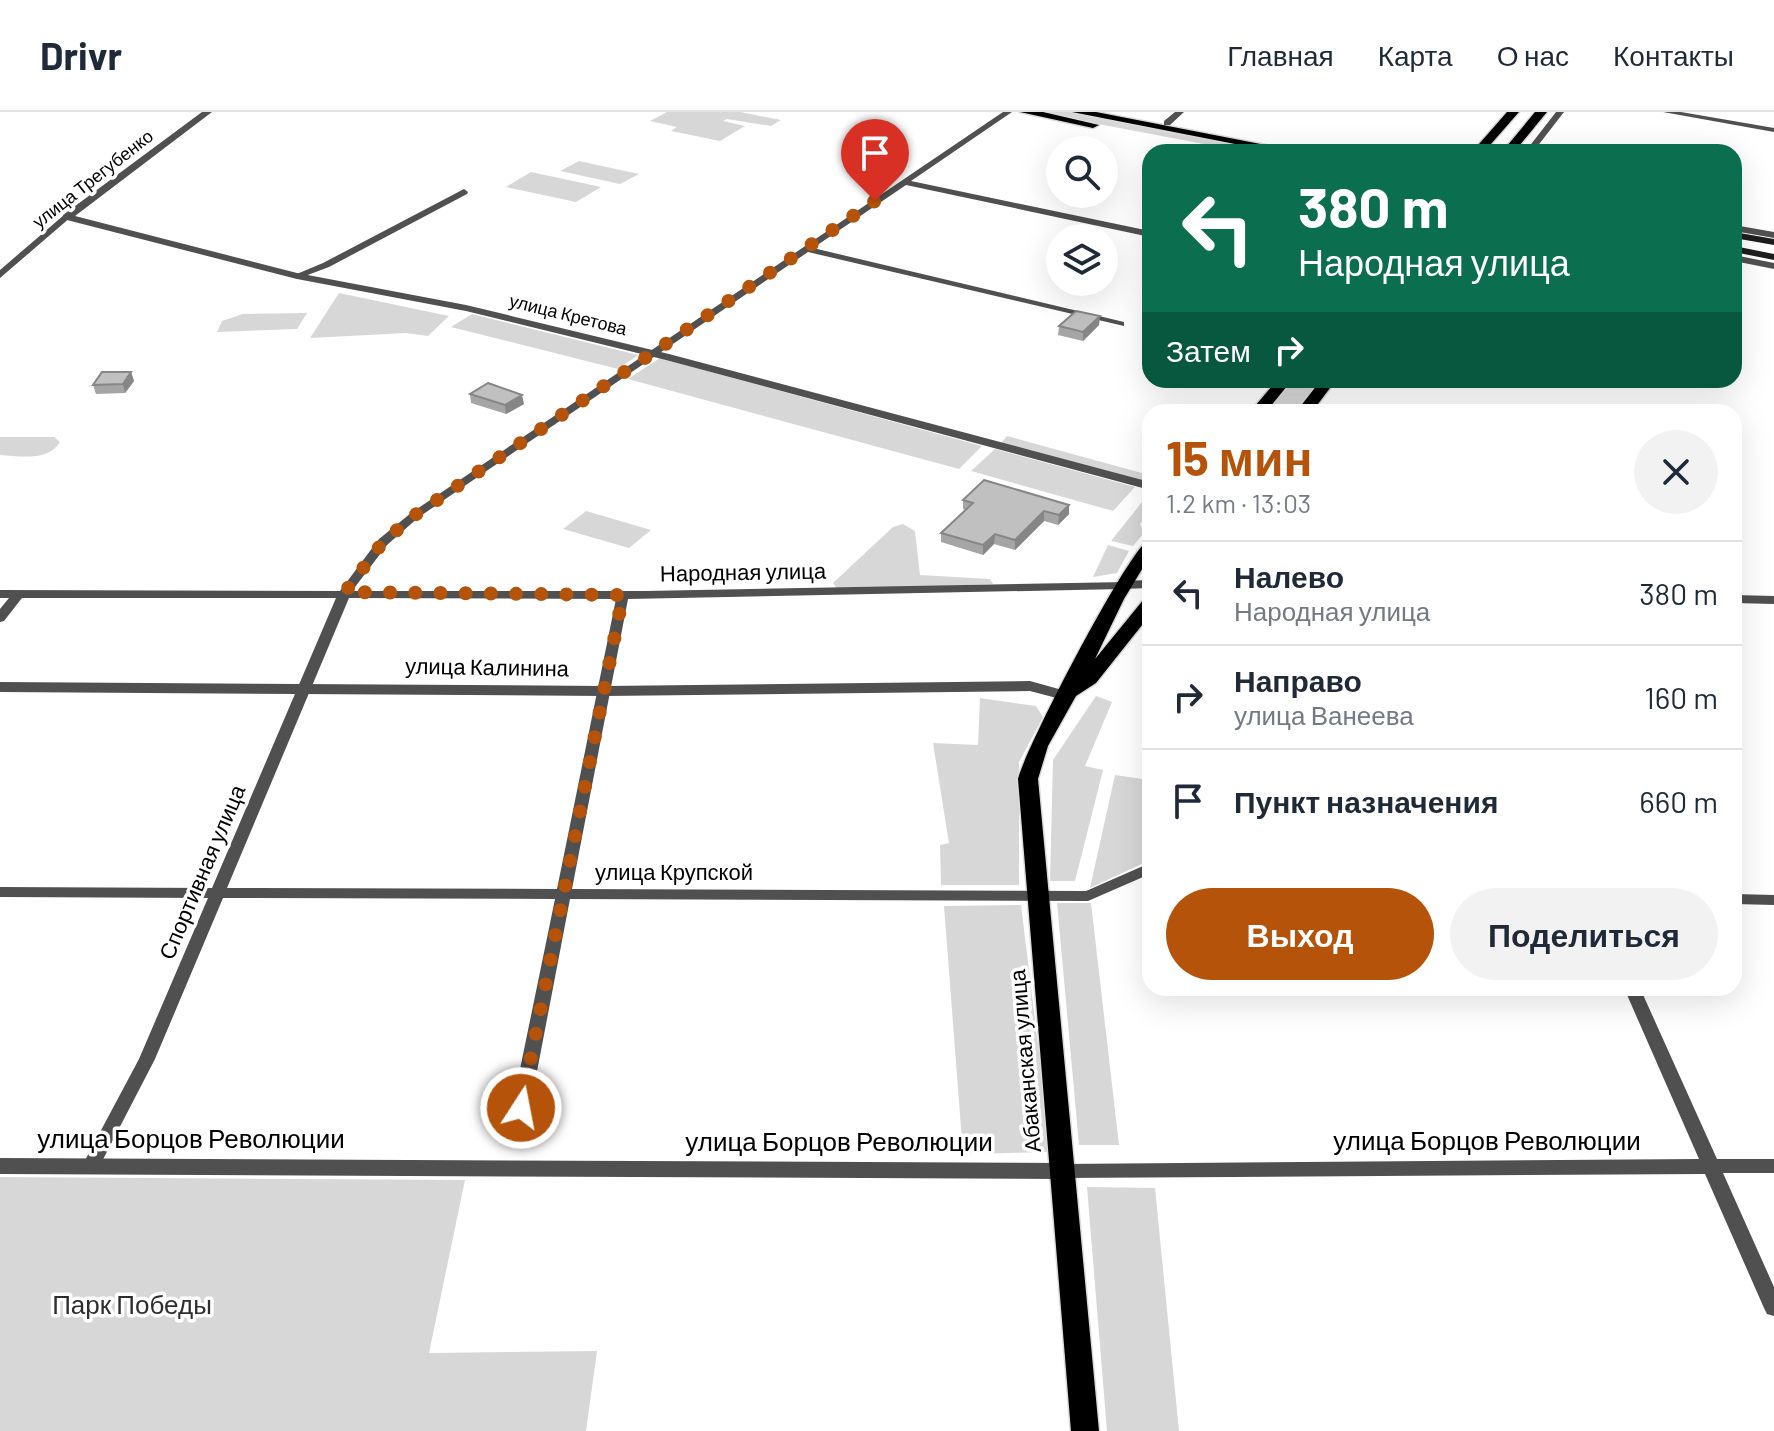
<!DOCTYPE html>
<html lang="ru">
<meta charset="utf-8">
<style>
:root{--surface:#fff;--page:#f2f2f3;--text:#1f2937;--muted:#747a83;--line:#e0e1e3;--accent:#b45309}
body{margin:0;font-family:Barlow,sans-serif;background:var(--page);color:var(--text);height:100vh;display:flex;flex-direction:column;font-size:30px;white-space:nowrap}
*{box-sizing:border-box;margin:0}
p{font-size:26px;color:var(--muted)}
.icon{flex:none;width:44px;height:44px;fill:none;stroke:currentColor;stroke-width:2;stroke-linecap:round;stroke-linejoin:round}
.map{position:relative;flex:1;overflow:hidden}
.panel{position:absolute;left:1142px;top:292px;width:600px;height:592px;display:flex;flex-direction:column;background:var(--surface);border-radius:24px;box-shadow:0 8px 32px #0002}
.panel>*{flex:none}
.guide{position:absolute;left:1142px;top:32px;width:600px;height:244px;border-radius:24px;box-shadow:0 8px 32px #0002;background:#0b6e4f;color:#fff;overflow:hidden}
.fabs{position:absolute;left:1046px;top:24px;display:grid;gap:16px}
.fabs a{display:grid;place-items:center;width:72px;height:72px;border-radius:50%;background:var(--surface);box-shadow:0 8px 32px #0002;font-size:40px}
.pin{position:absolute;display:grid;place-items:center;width:68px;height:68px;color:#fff;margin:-82px -34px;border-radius:50% 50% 50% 0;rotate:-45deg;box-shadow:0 0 8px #0007}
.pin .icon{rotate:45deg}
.me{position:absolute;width:88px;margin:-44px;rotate:11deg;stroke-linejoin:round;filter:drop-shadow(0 0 6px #0008)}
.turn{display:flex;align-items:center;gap:28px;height:168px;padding:0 24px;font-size:36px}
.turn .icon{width:104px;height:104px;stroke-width:2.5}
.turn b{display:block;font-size:56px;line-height:68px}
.then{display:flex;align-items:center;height:76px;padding:0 24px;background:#0003;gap:16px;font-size:30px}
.round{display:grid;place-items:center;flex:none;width:84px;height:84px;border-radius:42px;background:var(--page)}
.overview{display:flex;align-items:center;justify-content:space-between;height:136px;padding:0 24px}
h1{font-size:48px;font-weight:700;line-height:60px;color:var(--accent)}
.button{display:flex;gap:16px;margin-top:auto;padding:16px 24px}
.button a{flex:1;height:92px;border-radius:48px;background:var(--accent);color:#fff;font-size:32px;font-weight:700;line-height:92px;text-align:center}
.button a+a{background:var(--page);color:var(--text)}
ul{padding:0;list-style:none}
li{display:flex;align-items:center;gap:24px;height:104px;padding:0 24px;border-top:2px solid var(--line)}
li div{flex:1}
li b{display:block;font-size:30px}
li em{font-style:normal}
header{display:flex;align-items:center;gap:48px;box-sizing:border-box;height:112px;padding:0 40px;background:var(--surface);border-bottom:2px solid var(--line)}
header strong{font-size:38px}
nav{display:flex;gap:44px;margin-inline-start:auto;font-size:28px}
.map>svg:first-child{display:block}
.green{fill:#d7d7d7}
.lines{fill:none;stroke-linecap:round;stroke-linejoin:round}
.primary-casing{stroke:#dbdbdb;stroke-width:3}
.minor{fill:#505050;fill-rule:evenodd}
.tertiary{fill:#505050;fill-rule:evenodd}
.secondary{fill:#1d1d1d;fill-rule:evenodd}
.primary{fill:#000;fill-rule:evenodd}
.wall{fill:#a5a5a5}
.shaded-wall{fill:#868686}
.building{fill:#c0c0c0;stroke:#868686;stroke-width:2}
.route{stroke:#b45309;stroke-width:14;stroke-dasharray:0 25.2}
.labels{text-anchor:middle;stroke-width:7;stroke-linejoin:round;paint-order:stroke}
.far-street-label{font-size:18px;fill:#000;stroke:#fff}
.street-label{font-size:22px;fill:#000;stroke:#fff}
.near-street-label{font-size:26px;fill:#000;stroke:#fff}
.near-park-label{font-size:26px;fill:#2e2e2e;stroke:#fff}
</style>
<header>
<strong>Drivr</strong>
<nav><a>Главная</a><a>Карта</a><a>О нас</a><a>Контакты</a></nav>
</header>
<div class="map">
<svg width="1774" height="1319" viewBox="0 0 1774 1319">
<rect width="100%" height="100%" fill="#fff"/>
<path class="green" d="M667,0h73l41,8 -10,6 -44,-7 -4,2 22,5 -25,15 -49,-10 6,-4 -27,-6z
M1035,0h34l217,40h-40z
M579,49l60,13 -19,10 -60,-13z
M531,60l70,15 -25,15 -70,-15z
M339,181l110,23 -21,20 -22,-3 -96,5z
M307,201l-10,16 -80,3 5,-11 21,-7z
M472,202l166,41 -20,14 -167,-42z
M660,246l322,88 -23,23 -331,-90z
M1294,268h27l-27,32h-27z
M1007,324l142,39 -7,7 -141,-39z
M0,325h54l6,5c-12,20 -40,14 -60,13z
M995,337l140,38 -22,24 -142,-40z
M1150,380v20l-10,12 4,9 -11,13 -22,-5z
M586,399l65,19 -22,18 -66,-19z
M903,412l12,7 5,44 70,4 3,5 -155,6 -5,-7 60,-56z
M1108,433l21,6 -12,22 -24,4z
M1096,584l16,6 -27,64 18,4 -28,111h-25l3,-121z
M980,586l56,8 7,11 -24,45v123h-78l-1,-40 9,-2 -16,-100 45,2z
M1115,663l35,5v80l-60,28z
M1057,791h34l28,242h-40z
M1021,793l30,247 -88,2 -19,-248z
M0,1065l465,3 -36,173 168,-2 -11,80h-586z
M1087,1075l68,1 24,243h-72z"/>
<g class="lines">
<g class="primary-casing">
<path id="primary" d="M1020,0h23l56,13 -6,3z
M1072,0h24l205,40h-25z
M1507,0h12l-35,40h-12z
M1535,0h12l-33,40h-12z
M1277,268h15l-26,32h-16z
M1321,268h15l-24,32h-16z
M1150,427v17l-26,43 -29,60 49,-60 6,-1v17l-54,68 -20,13 -28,50 -10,33 61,652h-28l-53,-652c6,-28 113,-235 132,-240z"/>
</g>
<path class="minor" d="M1003,0h9l-101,69 239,50v6l-244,-52 -93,63 311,74v4l-316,-74 -389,265 -32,28 -35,46h293l481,-9 2,3 -6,4 -494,10 -56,290 514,2 64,-28v11l-62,27 -518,-2 -40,209 -3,5 -6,2 -6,-2 -3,-5 43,-209 -332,-1 -68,161 -58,112 -6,2 -6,-2 -3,-5 57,-107 69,-161 -208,-1v-10l212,1 124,-290h-314l-18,23 -4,1v-13l9,-11h-9v-8l340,1 39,-52 32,-26zM349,486l267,1 -59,290 -330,-1z
M1175,0h9l-14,13h-6v-4z
M1556,0h8l-31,40h-8z
M1663,0h18l93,16v4z
M464,77l4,3 -1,2 -138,73 -32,12 -5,-3 31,-13z
M64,103l7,2 -71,61v-8z
M1734,113l40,7v6l-40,-7z
M1734,143l40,8v6l-40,-8z
M1734,782l40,1v10l-40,-1z
M1624,876h16l77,171h57v14h-51l51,114v29l-7,-2 -3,-6 -59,-134 -644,4 -6,-2 -3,-5 3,-5 6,-2 638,-5z"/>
<path class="tertiary" d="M202,0h10l-137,104 222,57 169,32 203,49 481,128v8l-484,-130 -200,-49 -169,-32 -234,-60v-4z
M1150,468v8l-28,1 -7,-4 7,-4z
M1734,483l40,1v8l-40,-1z
M1030,569l43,12 3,3 -8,5 -38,-10 -425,5 -605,-4v-10l605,4z
M0,1046l1061,5 7,2 3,6 -3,6 -7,2 -1061,-5z"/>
<path class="secondary" d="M1734,120l40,7v6l-40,-7z
M1734,134l40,8v6l-40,-8z"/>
<use href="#primary" class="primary"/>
</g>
<path class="wall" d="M1099,213l-16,16 -25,-6 1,-9z
M131,260l3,9 -9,12 -29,1 -3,-9z
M470,282l54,10 -18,10 -35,-11z
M963,388l106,5v9l-11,11 -14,-4 -29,29 -21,-6 -11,11 -42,-13v-9l24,-23 -2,-1z"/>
<path class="shaded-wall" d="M1100,204l-1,9 -16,16v-9z
M131,260l3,9 -9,12 -2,-9z
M522,283l2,9 -18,10 -1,-9z
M1069,393v9l-11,11 1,-10z
M1044,399v10l-29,29v-10z
M995,422l-1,10 -11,11v-10z"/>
<path class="building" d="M1076,199l24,5 -17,16 -24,-6z
M102,260h29l-8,12 -30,1z
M488,271l34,12 -17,10 -35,-11z
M984,368l85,25 -10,10 -15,-4 -29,29 -20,-6 -12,11 -42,-12 32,-30 -10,-3z"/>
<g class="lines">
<path class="route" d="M521,996l102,-513 -278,-3 38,-50 32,-27 460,-314"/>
</g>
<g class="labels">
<g class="far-street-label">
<text transform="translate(93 67) rotate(-38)" y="6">улица Трегубенко</text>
<text transform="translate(568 203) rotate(14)" y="6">улица Кретова</text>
</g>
<g class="street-label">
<text transform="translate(743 460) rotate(-1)" y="8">Народная улица</text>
<text transform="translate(487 555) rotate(1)" y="8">улица Калинина</text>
<text transform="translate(202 760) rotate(-67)" y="8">Спортивная улица</text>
<text x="674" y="768">улица Крупской</text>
<text transform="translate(1025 949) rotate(-95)" y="8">Абаканская улица</text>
</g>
<g class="near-street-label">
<text x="191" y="1036">улица Борцов Революции</text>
<text x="1487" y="1038">улица Борцов Революции</text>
<text x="839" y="1039">улица Борцов Революции</text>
</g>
<g class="near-park-label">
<text x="132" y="1202">Парк Победы</text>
</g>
</g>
</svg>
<div class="fabs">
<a><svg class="icon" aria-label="search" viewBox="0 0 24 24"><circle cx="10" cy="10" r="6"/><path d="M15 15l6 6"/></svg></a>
<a><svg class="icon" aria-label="layers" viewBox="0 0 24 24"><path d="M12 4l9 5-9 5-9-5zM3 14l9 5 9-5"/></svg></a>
</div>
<div class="pin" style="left:875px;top:89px;background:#d93025"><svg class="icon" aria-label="arrive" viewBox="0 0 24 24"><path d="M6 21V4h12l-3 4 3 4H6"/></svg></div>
<svg class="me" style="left:521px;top:996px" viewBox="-20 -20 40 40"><circle r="17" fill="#b45309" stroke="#fff" stroke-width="3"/><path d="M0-11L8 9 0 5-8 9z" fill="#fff"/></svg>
<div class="guide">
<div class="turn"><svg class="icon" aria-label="left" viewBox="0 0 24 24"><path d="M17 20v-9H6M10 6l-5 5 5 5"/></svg><div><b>380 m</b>Народная улица</div></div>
<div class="then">Затем<svg class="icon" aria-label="right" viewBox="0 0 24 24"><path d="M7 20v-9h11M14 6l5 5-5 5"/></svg></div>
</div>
<section class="panel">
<div class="overview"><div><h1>15 мин</h1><p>1.2 km · 13:03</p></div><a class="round"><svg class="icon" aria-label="close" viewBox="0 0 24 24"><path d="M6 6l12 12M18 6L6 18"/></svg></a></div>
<ul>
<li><svg class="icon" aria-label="left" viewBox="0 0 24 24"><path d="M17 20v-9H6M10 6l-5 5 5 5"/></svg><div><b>Налево</b><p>Народная улица</p></div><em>380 m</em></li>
<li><svg class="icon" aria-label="right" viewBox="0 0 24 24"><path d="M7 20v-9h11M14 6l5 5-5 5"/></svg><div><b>Направо</b><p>улица Ванеева</p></div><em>160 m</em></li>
<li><svg class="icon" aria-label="arrive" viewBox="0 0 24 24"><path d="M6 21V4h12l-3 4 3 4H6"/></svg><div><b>Пункт назначения</b></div><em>660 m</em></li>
</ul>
<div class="button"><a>Выход</a><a>Поделиться</a></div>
</section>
</div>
